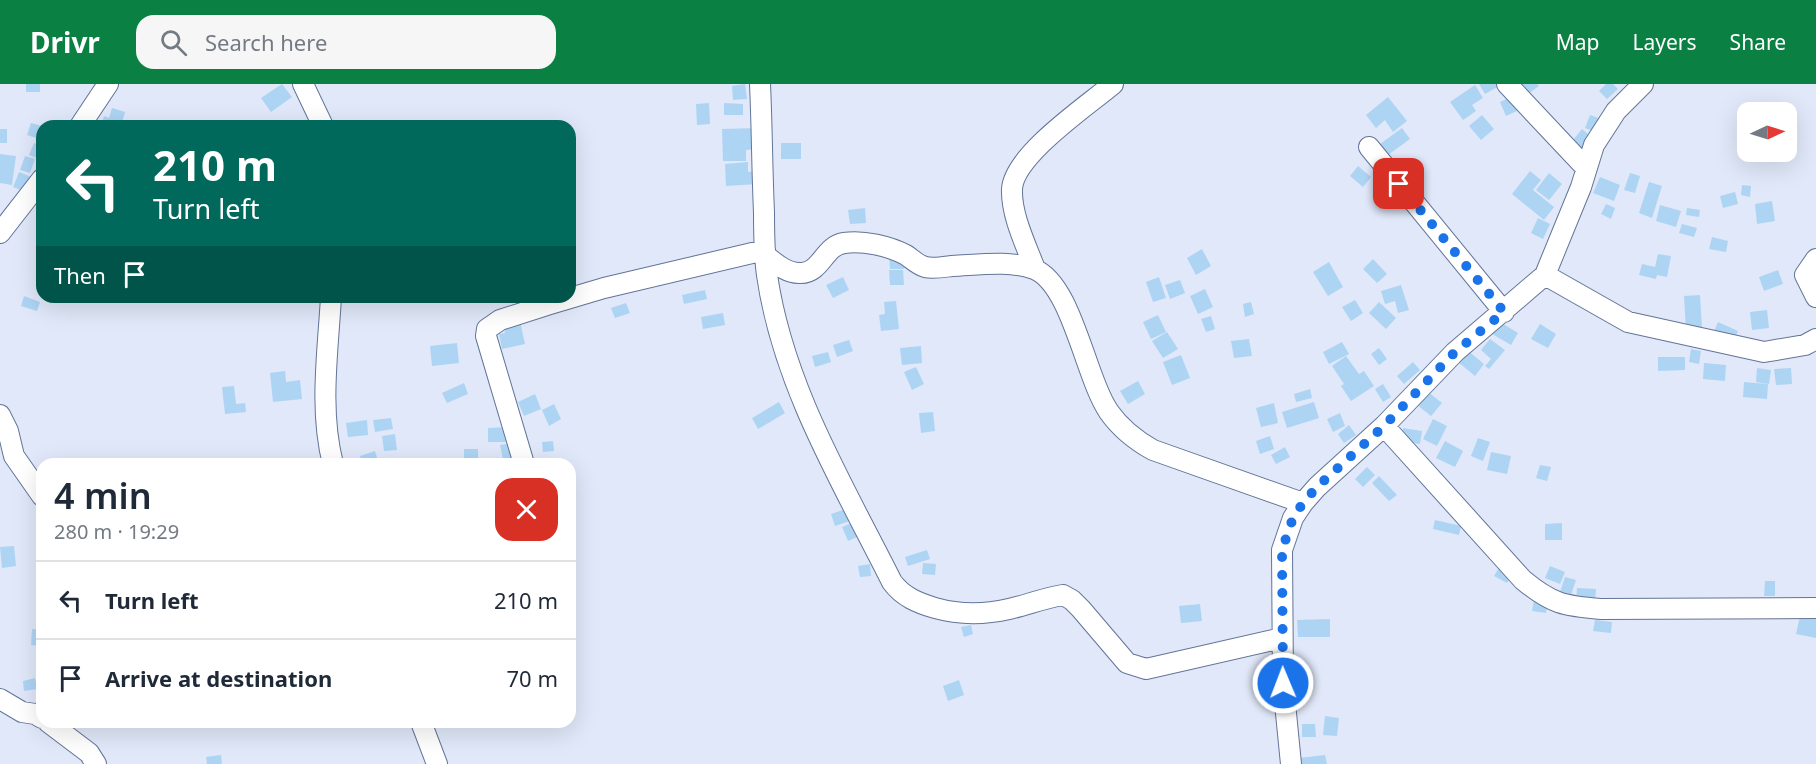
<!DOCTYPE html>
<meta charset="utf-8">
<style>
:root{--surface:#fff;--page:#f6f6f7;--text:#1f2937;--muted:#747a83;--line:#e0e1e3;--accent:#0b8043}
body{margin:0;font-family:"Noto Sans",sans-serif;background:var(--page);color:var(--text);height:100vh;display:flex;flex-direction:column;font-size:22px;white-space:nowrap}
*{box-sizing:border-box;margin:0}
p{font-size:20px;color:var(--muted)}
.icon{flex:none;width:33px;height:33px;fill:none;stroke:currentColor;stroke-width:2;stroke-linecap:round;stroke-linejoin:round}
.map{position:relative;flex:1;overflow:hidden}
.drawer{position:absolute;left:36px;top:374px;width:540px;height:270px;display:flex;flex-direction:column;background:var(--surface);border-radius:18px;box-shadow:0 6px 24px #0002}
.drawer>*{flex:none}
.top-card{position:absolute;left:36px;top:36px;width:540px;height:183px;border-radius:18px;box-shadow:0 6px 24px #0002;background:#00695c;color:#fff;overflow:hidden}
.needle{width:39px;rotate:86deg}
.tools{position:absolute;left:1737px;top:18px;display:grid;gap:12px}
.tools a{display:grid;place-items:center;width:60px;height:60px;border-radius:12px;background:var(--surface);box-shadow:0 6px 24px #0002;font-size:30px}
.pin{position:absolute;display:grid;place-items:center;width:51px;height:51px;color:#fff;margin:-26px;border-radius:12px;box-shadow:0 3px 9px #0006}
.me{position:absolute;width:66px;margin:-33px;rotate:359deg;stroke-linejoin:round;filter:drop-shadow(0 0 4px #0008)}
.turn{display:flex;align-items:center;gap:21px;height:126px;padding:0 18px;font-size:27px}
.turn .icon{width:78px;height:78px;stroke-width:2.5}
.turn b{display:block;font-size:42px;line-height:51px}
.then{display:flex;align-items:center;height:57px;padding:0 18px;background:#0003;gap:12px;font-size:22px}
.round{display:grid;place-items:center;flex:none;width:63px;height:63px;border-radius:18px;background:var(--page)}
.headline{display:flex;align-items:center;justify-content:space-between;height:102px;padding:0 18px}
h1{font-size:36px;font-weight:600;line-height:45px}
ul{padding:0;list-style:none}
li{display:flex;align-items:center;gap:18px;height:78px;padding:0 18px;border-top:2px solid var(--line)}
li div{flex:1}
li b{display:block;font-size:22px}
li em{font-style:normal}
header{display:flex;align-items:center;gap:36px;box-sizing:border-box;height:84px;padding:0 30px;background:var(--accent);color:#fff}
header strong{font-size:28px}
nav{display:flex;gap:33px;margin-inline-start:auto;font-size:21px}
.search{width:420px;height:54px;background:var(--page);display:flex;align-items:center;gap:15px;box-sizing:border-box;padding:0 21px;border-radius:18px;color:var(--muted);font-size:22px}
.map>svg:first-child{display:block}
.building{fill:#aed4f4}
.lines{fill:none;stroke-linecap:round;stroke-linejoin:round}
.minor-casing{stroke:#627497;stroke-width:22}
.minor{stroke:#fff;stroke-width:20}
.route{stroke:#1a73e8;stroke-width:10;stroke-dasharray:0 18}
</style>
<header>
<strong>Drivr</strong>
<div class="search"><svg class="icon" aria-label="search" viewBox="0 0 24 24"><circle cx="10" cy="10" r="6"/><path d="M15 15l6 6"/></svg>Search here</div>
<nav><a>Map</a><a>Layers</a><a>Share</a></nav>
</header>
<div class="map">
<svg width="1816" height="680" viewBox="0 0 1816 680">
<rect width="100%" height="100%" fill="#e0e8f9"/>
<path class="building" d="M26,0h14v8h-14z
M282,0l10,13 -21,15 -10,-14z
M745,0l2,15 -14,1 -1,-14z
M1479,0h24l-18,10z
M1514,0h23l2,2 -15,11z
M1606,0h7l5,5 -11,10 -8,-8z
M1475,1l8,13 -11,7 4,6 -13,9 -13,-18z
M1515,11l6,14 -15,7 -6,-14z
M1388,13l19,24 -14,11 -8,-12 -9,8 -10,-13z
M709,19l1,21 -13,1 -1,-21z
M724,19l19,1v11h-19z
M112,24l13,4 -4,14h-20l3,-10 5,2z
M1482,31l12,14 -13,11 -12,-14z
M1590,31l14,5 -5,13 -14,-5z
M31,39l11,3v14l-15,-5z
M757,44l1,21 -12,1v11h-23l-1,-32z
M1402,44l8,11 -22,16 -8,-11z
M0,45h7v14h-7z
M1582,45l13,11 -13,16 -13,-11z
M34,59l8,3v14l-13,-5z
M781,59h20v16h-20z
M0,70l16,2 -4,29 -12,-2z
M25,72l10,3 -5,14 -10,-3z
M748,78v10l9,-1 1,13 -32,2 -1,-22z
M1358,82l13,11 -8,10 -13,-11z
M1530,87l11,9 -8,10 21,17 -10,13 -32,-26z
M19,88l15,6 -6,15 -15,-6z
M1549,89l13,11 -13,16 -13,-10z
M1630,89l10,3 -5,17 -11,-3z
M1600,93l20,8 -6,16 -21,-8z
M1649,98l13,4 -10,32 -13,-5z
M1742,101l9,1 -1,11 -9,-2z
M1735,108l3,12 -15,4 -3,-12z
M1772,117l3,20 -18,3 -2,-20z
M1606,120l9,4 -4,11 -10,-5z
M1660,121l21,6 -5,16 -20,-6z
M865,124l1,15 -16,1 -2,-14z
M1687,124l13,2 -1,7 -13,-2z
M1538,134l12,6 -7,15 -12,-6z
M1682,140l15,4 -3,9 -15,-4z
M1712,153l16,4 -2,11 -17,-3z
M1202,165l9,17 -15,9 -9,-17z
M904,169v16h-14l-1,-15z
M1658,170l13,2 -4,21 -10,-2 -1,4 -17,-4 3,-11 13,3z
M1373,175l14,15 -10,9 -14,-14z
M1329,178l14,25 -15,9 -15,-24z
M889,186h14l1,15h-14z
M1778,186l5,14 -19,7 -5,-14z
M843,193l6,13 -16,8 -7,-13z
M1159,193l7,21 -13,4 -7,-20z
M1180,196l5,13 -15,6 -5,-14z
M1401,201l8,25 -11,3 -3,-12 -10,3 -4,-13z
M1205,205l8,18 -15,7 -8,-18z
M705,206l2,9 -23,5 -2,-9z
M1700,211l2,34 -16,1 -2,-34z
M24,212l16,6 -3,9 -16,-5z
M1355,216l8,13 -12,8 -9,-14z
M896,217l3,28 -18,2 -2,-16 6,-1 -1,-12z
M1251,218l3,12 -9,3 -2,-13z
M1379,218l17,16 -10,11 -17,-16z
M626,219l4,10 -15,5 -4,-10z
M1767,226l2,18 -17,2 -2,-18z
M723,229l2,12 -22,4 -2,-12z
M1158,231l8,17 -15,7 -8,-17z
M1211,232l4,13 -9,3 -5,-13z
M519,233l6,27 -23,5 -3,-15 6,-1 -3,-12z
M1495,235l23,14 -7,12 -24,-14z
M1718,238l20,9 -8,18 -20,-9z
M1540,240l16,10 -8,14 -17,-9z
M1167,248l11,17 -15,9 -11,-17z
M1249,255l3,17 -18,2 -3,-17z
M1490,255l15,11 -16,19 -4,-3 6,-7 -10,-9z
M849,256l4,11 -16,6 -4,-12z
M1342,258l7,12 -20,10 -6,-12z
M457,259l2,20 -27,3 -2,-20z
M921,262l1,17 -20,2 -2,-17z
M1379,264l8,11 -8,6 -8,-11z
M1691,265l10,2 -2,13 -10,-2z
M1467,266l17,14 -9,12 -17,-14z
M828,268l3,10 -16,5 -3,-11z
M1181,271l9,23 -18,7 -9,-23z
M1346,272l13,18 5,-3 10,15 -23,15 -10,-15 3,-2 -12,-18z
M1658,273h27v13l-27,1z
M1413,278l7,8 -16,14 -7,-8z
M1704,279l22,2 -1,16 -22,-2z
M916,283l8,17 -12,6 -8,-18z
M1757,284l14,2 -2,14 -13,-2z
M1791,284l1,16 -16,1 -2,-16z
M285,287l1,11 14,-2 2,19 -29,3 -3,-29z
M1138,297l7,13 -17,10 -8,-13z
M1744,298l24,2 -1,15 -24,-2z
M464,299l4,11 -21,9 -5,-10z
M1383,300l8,13 -8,5 -8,-13z
M234,302l2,18 9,-1 1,9 -21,2 -3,-27z
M1310,305l2,9 -16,4 -2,-8z
M1427,307l15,12 -11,13 -15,-12z
M535,310l6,15 -17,7 -6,-14z
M779,318l6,11 -27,16 -6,-11z
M1314,318l5,16 -32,10 -5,-16z
M1274,319l4,20 -17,4 -5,-19z
M554,320l7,15 -12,7 -7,-16z
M933,328l2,19 -14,2 -2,-20z
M1340,329l5,13 -12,6 -6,-13z
M391,334l2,11 -18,3 -2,-12z
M1433,335l14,7 -10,20 -14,-7z
M367,336l1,15 -20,2 -2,-14z
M1349,341l7,10 -12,8 -6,-9z
M512,343v15h-24v-14z
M1403,344l19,3 -2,13 -19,-3z
M395,350l2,16 -13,1 -2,-15z
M1270,352l4,13 -14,5 -4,-13z
M1478,354l12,4 -7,19 -12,-5z
M553,357l1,10 -11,1 -1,-10z
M1445,357l18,10 -8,16 -19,-9z
M516,358l5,22h-17l-4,-19z
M1285,363l5,10 -14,7 -5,-9z
M464,365h14v11h-14z
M375,367l2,7 -15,5 -2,-7z
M1491,368l20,4 -4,18 -20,-4z
M1540,381l11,2 -4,14 -11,-3z
M1367,383l8,8 -12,12 -8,-8z
M1379,392l18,19 -8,6 -17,-18z
M852,423l4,12 -21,7 -4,-12z
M869,432l6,13 -27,12 -6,-14z
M1435,436l26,6 -2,9 -26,-6z
M1562,439v17h-17v-16z
M14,462l2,20 -14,2 -2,-21z
M927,466l3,9 -22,7 -3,-9z
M923,479l13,1 -1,11 -13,-1z
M870,480l1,12 -11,1 -2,-11z
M1501,480l13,8 -7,11 -13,-7z
M1550,482l15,6 -5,12 -15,-6z
M1565,493l11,3 -5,15 -11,-3z
M1765,497h10v15h-11z
M1577,504l19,1 -1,13 -19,-1z
M1534,516l14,1 -2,12 -14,-2z
M1200,520l2,17 -21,2 -2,-17z
M1800,532l16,3v19l-20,-4z
M1330,535v18h-32l-1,-17z
M1595,536l17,2 -1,11 -18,-2z
M971,541l2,9 -9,3 -3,-10z
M32,545l10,1v16l-11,-1z
M35,594l2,11 -13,2 -1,-10z
M959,596l5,15 -16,6 -5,-15z
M1325,632l14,2 -2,18 -14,-1z
M1302,640h13l1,13h-14z
M221,671l1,9h-15l-1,-7z
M1325,671l2,9h-28v-6z"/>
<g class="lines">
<g class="minor-casing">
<path id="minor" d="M303,0l20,42
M760,0c2,42 2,85 4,128 0,21 0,42 3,63 16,111 76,209 125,307 11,15 26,21 43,26 25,7 48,7 74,1 18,-4 35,-11 54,-14l9,5 9,9 46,54 19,6 136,-31
M1507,0l79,84
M80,42l28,-42
M1369,63l135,165
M0,149l42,-54
M765,171c10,8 22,19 36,18 20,0 23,-27 43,-30 19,-3 45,3 62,12 6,4 12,10 19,12 8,2 19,0 27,-1 25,-1 58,-6 82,3 38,15 51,108 75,143 12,17 26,28 44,38l150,53
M1816,175l-11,16 11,22
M1035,185c-9,-24 -24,-54 -23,-80 2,-34 75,-83 101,-105
M1545,191l83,47 136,30 41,-7 11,-6
M331,213c-3,54 -12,113 2,167
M0,331l8,16 6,25 28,40
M1384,342l139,154c29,24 41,26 78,29l215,-1
M524,380l-38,-128 1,-7 13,-9 50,-16 54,-16 161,-38
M0,615l22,13 13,2 7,4
M48,638l41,31 7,11
M421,638l16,42
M1291,680l-8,-81 -1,-133 11,-32 10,-15 14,-16 67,-61 71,-74 90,-77 36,-88 13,-42 22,-34 27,-27"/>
</g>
<use href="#minor" class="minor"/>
</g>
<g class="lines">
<path class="route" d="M1283,599l-1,-133 11,-32 10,-15 14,-16 67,-61 71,-74 49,-40 -105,-128"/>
</g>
</svg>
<div class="tools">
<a><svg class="needle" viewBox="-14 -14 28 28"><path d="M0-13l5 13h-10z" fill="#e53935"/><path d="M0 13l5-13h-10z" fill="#747a83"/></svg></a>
</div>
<div class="pin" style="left:1399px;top:100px;background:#d93025"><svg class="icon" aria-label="arrive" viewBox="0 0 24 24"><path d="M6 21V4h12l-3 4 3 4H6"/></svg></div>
<svg class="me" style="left:1283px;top:599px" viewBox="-20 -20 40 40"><circle r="17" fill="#1a73e8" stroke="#fff" stroke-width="3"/><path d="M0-11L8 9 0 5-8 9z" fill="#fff"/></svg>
<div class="top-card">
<div class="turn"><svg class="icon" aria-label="left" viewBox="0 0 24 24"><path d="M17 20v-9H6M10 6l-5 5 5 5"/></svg><div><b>210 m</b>Turn left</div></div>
<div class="then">Then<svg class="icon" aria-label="arrive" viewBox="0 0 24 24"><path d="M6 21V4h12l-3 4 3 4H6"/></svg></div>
</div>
<section class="drawer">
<div class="headline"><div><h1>4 min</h1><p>280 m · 19:29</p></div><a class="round" style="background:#d93025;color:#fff"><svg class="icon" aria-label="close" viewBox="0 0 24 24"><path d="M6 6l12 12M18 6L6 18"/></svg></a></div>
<ul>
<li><svg class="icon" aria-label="left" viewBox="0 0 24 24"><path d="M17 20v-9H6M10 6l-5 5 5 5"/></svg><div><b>Turn left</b></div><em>210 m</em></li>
<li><svg class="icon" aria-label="arrive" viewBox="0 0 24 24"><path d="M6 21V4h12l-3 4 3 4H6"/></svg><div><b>Arrive at destination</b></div><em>70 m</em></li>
</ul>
</section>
</div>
